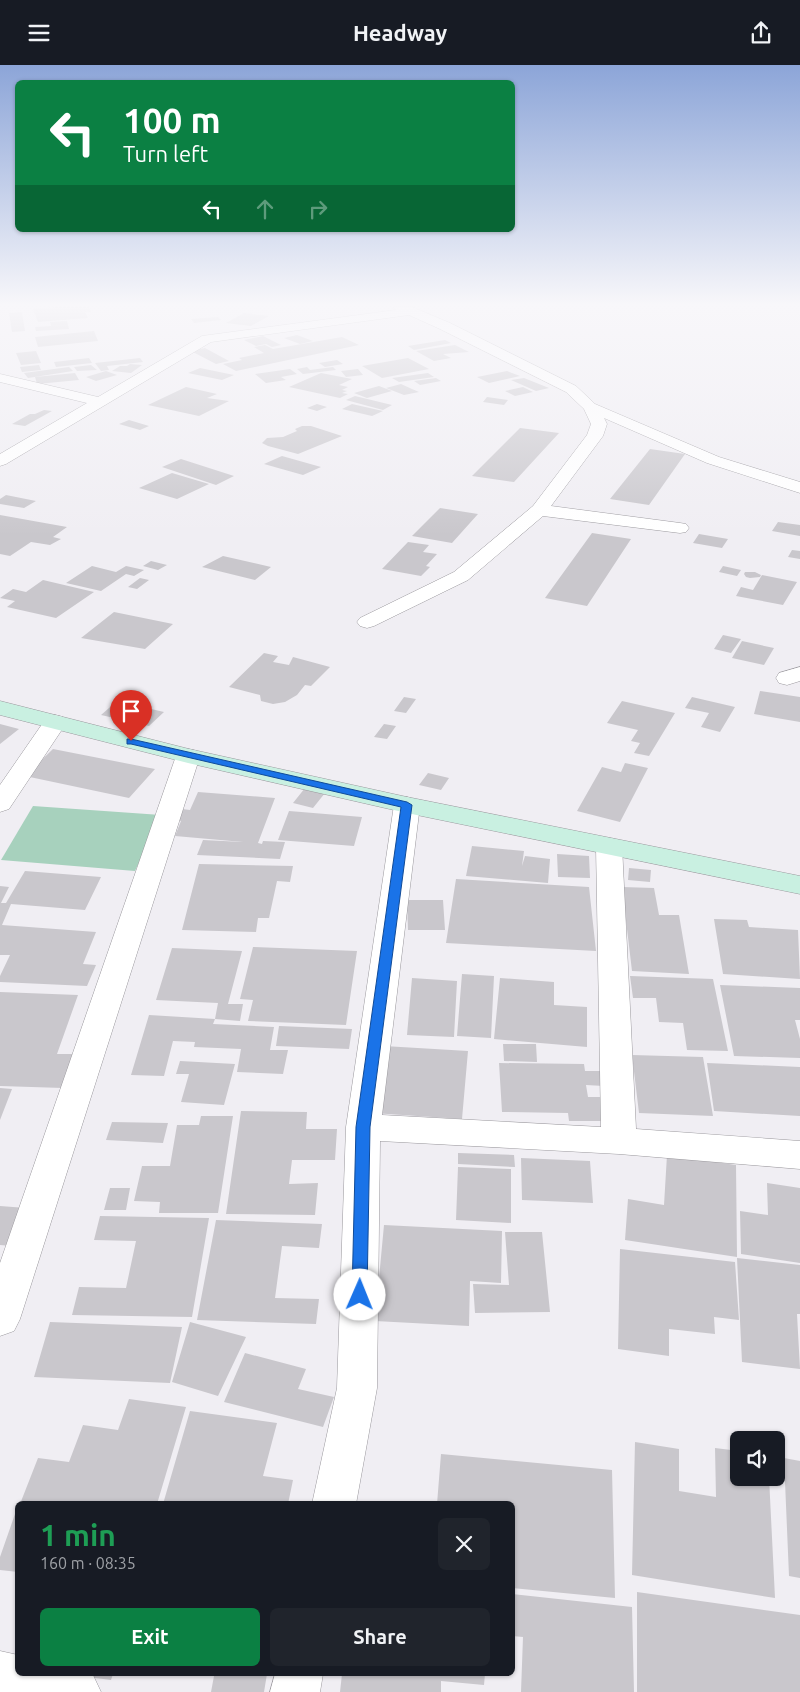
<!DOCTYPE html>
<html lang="en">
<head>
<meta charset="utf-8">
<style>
	body { margin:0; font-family:Ubuntu,sans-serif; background:#20242c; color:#f1f3f6; height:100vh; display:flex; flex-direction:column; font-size:19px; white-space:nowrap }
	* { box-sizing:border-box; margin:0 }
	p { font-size:16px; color:#9ea1a6 }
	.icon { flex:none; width:28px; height:28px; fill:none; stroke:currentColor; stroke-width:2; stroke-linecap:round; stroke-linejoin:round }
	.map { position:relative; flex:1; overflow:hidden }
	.sheet { position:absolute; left:15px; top:1436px; width:500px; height:175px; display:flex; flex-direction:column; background:#171b24; border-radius:8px; box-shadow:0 1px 4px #0004 }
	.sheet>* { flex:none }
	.guide { position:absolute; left:15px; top:15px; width:500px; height:152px; border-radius:8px; box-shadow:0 1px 4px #0004; background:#0b8043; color:#fff; overflow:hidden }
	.controls { position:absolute; left:730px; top:1366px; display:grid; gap:10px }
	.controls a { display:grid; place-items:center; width:55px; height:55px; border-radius:8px; background:#171b24; box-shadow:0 1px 4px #0004; font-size:25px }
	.pin { position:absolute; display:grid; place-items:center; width:42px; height:42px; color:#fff; margin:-51px -21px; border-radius:50% 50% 50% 0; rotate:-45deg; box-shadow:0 0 5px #0007 }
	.pin .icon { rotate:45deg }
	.me { position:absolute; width:55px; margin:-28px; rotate:1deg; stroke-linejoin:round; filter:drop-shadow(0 0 4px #0008) }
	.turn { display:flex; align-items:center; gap:18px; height:105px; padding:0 25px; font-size:22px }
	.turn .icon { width:65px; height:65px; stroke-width:2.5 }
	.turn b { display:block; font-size:35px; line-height:42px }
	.lanes { display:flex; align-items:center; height:48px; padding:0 25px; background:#0003; justify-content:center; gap:25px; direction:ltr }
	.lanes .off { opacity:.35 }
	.round { display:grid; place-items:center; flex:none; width:52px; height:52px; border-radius:8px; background:#20242c }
	.summary { display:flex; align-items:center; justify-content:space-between; height:85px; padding:0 25px }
	h1 { font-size:30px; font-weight:700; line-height:38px; color:#1e9e55 }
	.action { display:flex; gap:10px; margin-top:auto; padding:10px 25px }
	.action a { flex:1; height:58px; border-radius:8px; background:#0b8043; color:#fff; font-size:20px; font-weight:700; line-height:58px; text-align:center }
	.action a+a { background:#20242c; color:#f1f3f6 }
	header { display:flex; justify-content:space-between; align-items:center; height:65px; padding:0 25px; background:#171b24; font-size:22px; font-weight:700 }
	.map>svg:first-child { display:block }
	.green { fill:#a7d1bd }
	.building { fill:#c9c7cc }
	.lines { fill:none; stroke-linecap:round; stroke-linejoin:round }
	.street-casing { stroke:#9a989d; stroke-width:1 }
	.secondary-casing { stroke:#9a989d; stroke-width:1 }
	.street { fill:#fff; fill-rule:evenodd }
	.secondary { fill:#c9f0e1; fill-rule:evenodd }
	.route { fill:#1a73e8; stroke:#114b97 }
</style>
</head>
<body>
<header><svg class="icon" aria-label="menu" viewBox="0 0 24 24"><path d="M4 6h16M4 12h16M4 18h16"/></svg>Headway<svg class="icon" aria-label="share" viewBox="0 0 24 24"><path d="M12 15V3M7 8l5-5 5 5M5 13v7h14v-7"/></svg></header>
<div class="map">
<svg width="800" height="1627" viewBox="0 0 800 1627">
	<rect width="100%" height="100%" fill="#f0eef3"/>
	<path class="green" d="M33,741L161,750L135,806L1,795Z"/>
	<path class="building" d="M54,242H89L91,247H85L88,253L38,257L33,244Z
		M22,247L25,266L12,267L9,248Z
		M244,248L269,251L251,261L226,258Z
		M218,252L221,255L194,258L191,254Z
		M67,256L69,264L36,266L35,262L51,261L50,257Z
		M94,266L98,276L38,282L35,272Z
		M297,270L313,276L300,279L284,273Z
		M263,271L281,280L272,282L266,279L256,281L244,275Z
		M342,272L359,280L236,306L223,299L242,295L239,293L264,288L254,282L265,280L273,284Z
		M445,275L451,278L414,285L408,281Z
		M455,280L469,287L443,289L451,293L434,296L416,286Z
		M205,283L229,296L216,299L191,286Z
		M36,286L41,298L21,300L16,288Z
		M89,293L92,298L56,302L54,297Z
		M140,293L143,297L107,301L109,305L101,306L95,298Z
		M408,293L429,304L382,313L362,301Z
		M337,295L343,299L325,302L319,298Z
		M130,299L142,300L131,308L112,306L120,301H127Z
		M39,300L41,305L22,307L20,302Z
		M91,300L97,305L77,306L74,302Z
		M69,302L73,306L28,313L24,308Z
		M307,302L310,305L333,302L336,305L303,309L297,304Z
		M200,303L234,310L222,315L188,308Z
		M290,304L297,309L281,312L286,315L266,318L255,309Z
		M358,304L363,310L346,312L341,306Z
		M106,306L117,310L96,316L86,312Z
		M507,306L520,311L489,318L477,312Z
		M75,308L79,315L37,319L35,312Z
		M321,308L352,314L339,320L348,322L342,325L347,326L342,328L348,329L340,333L289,322Z
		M428,308L434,312L399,317L392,313Z
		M436,313L441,316L420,320L414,316Z
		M524,313L549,323L536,326L511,315Z
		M401,319L412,324L419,327L404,330L386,323Z
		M379,321L392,326L367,333L354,328Z
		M186,322L217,329L207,333L229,336L199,351L148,340Z
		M523,322L533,327L515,331L505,326Z
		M355,331L392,340L383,345L346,335Z
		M487,332L508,335L504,340L483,337Z
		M317,339L327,342L317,346L307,343Z
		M352,339L383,346L372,351L342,344Z
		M44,345L52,346L25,361L12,359L30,349H35Z
		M129,355L149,361L140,365L119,359Z
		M302,361H311L342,371L298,389L268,381L262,378L267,373L283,372L297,366L295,364Z
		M520,363L559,368L514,417L472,411Z
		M650,384L685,389L649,440L610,434Z
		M282,391L321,402L303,410L264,399Z
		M181,394L234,411L216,420L162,402Z
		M172,408L209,419L177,434L139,423Z
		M6,430L36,436L24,443L0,439V434Z
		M440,443L478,449L452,478L412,471Z
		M0,450L67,462L53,472L61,474L50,480L31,477L10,491L0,489Z
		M778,457L800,460V471L772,466Z
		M592,468L631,474L587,541L545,533Z
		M699,469L728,474L722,483L693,478Z
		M408,477L429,480L423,487L437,489L426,501L430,502L421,511L382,504Z
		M792,485L800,486V494L788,492Z
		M223,491L271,502L255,515L202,502Z
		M151,496L167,500L158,505L143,501Z
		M92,501L116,507L126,501L144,505L134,511L126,509L101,526L66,518Z
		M723,501L741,505L737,511L719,507Z
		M745,507H755L761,510L760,512L750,513L746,512L744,509Z
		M762,510L797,517L783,540L736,531L741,522L753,525Z
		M140,513L149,515L137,524L128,522Z
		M43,515L94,527L56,553L7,542L15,536L0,533L13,524L26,527Z
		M114,547L173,559L145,584L81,573Z
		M723,570L741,574L731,588L714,584Z
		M742,576L774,583L764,600L732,593Z
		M264,588L278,591L273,597L289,600L293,592L330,602L311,621L305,620L297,630L285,637L273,639L261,636L260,630L229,622Z
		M760,626L800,632V657L754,649Z
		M404,632L416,634L406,648L394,646Z
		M692,632L735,642L720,667L701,662L709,648L685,643Z
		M117,636L164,647L149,661L101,650Z
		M622,636L675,648L649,691L634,688L640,678L631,676L638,665L607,658Z
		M0,659L19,664L0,679Z
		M384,659L396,661L387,674L374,672Z
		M53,684L155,704L129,733L25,711Z
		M625,698L648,703L620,757L577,746L602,702L621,707Z
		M428,708L449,713L441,725L419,720Z
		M305,723L325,728L313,743L293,738Z
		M198,727L275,733L258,778L262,779L263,776L285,777L280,794L197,790L203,775L243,777L175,771L181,756L176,755L182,744L190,745Z
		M289,746L362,752L354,781L278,775Z
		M472,781L524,786L522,801L525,791L550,794L548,818L466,811Z
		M557,789L589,791L590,813L558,812Z
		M199,799L293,801L290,817L277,816L269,853H258L256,867L182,865Z
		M629,803L651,805L650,817L628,815Z
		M25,806L101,812L85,845L11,839L2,860L96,867L83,899L96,900L87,921L0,917V911L10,890H0V821L9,822L1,838H6Z
		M456,814L589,822L596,886L446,878Z
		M622,822L654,823L659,850H679L689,909L632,906Z
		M407,835H443L445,865H408Z
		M714,854L747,855L749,862L798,865L800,914L723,909Z
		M253,882L357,886L346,960L248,956L253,935L240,934Z
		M172,883L242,886L228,939H243L240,956L215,954L213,959L274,962L270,985H288L283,1009L237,1007L241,984L194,982L195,977L173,976L164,1011L131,1010L149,950L215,954L218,938L156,935Z
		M462,909L494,911L491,973L457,971Z
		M630,911L713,914L728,986L687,985L683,958L659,957L656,933H633Z
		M412,913L457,916L454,972L407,970Z
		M500,913L554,917V940L587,942V982L494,974Z
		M720,920L800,923V955H795L800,974V993L734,991Z
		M0,927L78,930L57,989H75L63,1023L0,1021Z
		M279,961L352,964L349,984L276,981Z
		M503,979H536L537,997L504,996Z
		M384,981L468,986L462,1054L373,1048Z
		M632,990L703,992L713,1051L639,1048Z
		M180,996L235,999L224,1040L181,1037L189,1009H176Z
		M499,998L584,999L585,1006H602L604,1021L586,1020L588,1032H602L606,1056H569L568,1048L502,1047Z
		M707,998L800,1002V1051L714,1046Z
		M0,1023L12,1024L0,1055Z
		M241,1046L307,1047L306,1064H337L335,1095H292L289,1119L318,1118L315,1150L226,1149Z
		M201,1051H233L218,1148H159L160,1137L134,1136L142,1101H170L177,1060H199Z
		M112,1057L168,1058L163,1078L106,1075Z
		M458,1088L514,1090L515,1102L458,1099Z
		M667,1090L736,1100L737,1192L625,1175L628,1134L664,1140Z
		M521,1093L590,1096L593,1138L522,1135Z
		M458,1102L511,1104V1158L456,1155Z
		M767,1118L800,1123V1198L741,1189L740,1146L768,1150Z
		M110,1123H130L126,1145H104Z
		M0,1141L26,1143L12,1181L0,1180Z
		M100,1151L209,1153L192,1252L72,1250L79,1222L126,1223L136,1176L94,1175Z
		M216,1155L322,1159L319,1183L282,1181L275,1233L319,1234L316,1259L197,1255Z
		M384,1160L502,1166L501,1218L470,1216L469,1261L375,1256Z
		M505,1167H542L550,1247L475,1248L473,1219L509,1220Z
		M620,1184L735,1197L739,1255L714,1252L715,1269L669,1264V1291L618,1284Z
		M737,1193L800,1200V1249H797L800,1304L742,1297Z
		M50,1257L182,1262L170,1318L34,1312Z
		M190,1257L246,1272L218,1331L172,1317Z
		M245,1288L306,1304L298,1324L334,1332L323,1362L224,1337Z
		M129,1334L186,1342L157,1439H20L38,1393L69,1397L83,1360L118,1365Z
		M190,1346L277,1358L263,1411L293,1415L288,1439H163Z
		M635,1377L679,1384V1426L716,1432L715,1383L739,1386V1412H769L775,1533L632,1510Z
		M441,1389L612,1405L615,1533L512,1523V1439H437Z
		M784,1393L800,1396V1513L789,1511Z
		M15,1449L18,1450V1507L0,1505V1492Z
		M637,1527L800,1550V1627H637Z
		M512,1529L632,1542L634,1627H521L523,1572L512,1571Z
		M64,1609H113L111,1615Z
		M203,1609H267L264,1627H211L214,1611Z
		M342,1609H485L484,1620L441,1616V1627H340Z"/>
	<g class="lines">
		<defs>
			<path id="street" d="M394,242H412L450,258L576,321L595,339L719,392L800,417V428L707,398L604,353L607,359L603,371L551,441L680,458L686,459L689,463L686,467L680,468L543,451L468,515L374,561L367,563L360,561L357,557L360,553L454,507L533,441L587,370L591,359L584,344L566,327L440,264L409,250L211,277L6,399L0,401V389L87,338L0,317V309L98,332L202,271L396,245Z
				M800,602V616L787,620L779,618L776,613L779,608Z
				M55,650L63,652L67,657L9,744L0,747V720L47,652Z
				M188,684L197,686L200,691L20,1254L14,1266L0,1271V1198L176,691L179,686Z
				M407,732L416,735L420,740L382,1050L601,1062L596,781L600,775L609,773L618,775L622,781L636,1064L800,1076V1104L619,1089L380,1076L377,1323L356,1439H312L337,1323L346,1062L394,740L398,735Z
				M0,1586L18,1590V1609H91L93,1610L101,1627H0Z
				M275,1609H323L320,1627H270Z"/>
			<path id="secondary" d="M0,636L189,684L407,732L800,811V829L407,748L188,698L0,650Z"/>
		</defs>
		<use href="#street" class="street-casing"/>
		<use href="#secondary" class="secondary-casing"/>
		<use href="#street" class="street"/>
		<use href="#secondary" class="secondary"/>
	</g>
	<linearGradient id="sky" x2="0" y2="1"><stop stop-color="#8ca5d8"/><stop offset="0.51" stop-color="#f8f7fa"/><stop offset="1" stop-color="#f8f7fa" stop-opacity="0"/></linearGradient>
	<rect width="800" height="470" fill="url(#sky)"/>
	<path class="route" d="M127,674H131L407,737L412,740L370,1062L367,1230L365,1234L360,1236L354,1234L352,1230L356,1062L401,742L131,679H127Z"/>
</svg>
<div class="controls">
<a><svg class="icon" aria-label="sound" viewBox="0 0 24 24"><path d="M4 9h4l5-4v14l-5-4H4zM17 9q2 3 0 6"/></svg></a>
</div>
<div class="pin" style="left:131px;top:676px;background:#d93025"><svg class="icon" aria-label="arrive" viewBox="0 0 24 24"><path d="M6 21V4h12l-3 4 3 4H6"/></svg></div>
<svg class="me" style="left:360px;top:1230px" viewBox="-20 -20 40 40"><circle r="19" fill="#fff"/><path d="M0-13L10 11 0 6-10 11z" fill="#1a73e8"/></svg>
<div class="guide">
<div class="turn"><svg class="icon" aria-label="left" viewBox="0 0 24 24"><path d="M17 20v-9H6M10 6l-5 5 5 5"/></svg><div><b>100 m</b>Turn left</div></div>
<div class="lanes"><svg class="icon" aria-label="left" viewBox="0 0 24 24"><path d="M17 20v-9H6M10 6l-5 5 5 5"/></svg><svg class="icon off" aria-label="ahead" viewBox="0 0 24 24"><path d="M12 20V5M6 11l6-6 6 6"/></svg><svg class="icon off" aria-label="right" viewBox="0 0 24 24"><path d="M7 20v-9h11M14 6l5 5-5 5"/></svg></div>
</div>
<section class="sheet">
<div class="summary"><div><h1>1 min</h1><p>160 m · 08:35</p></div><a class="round"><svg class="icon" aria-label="close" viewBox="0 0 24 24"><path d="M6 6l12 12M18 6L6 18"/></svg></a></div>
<div class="action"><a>Exit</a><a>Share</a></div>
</section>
</div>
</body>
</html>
